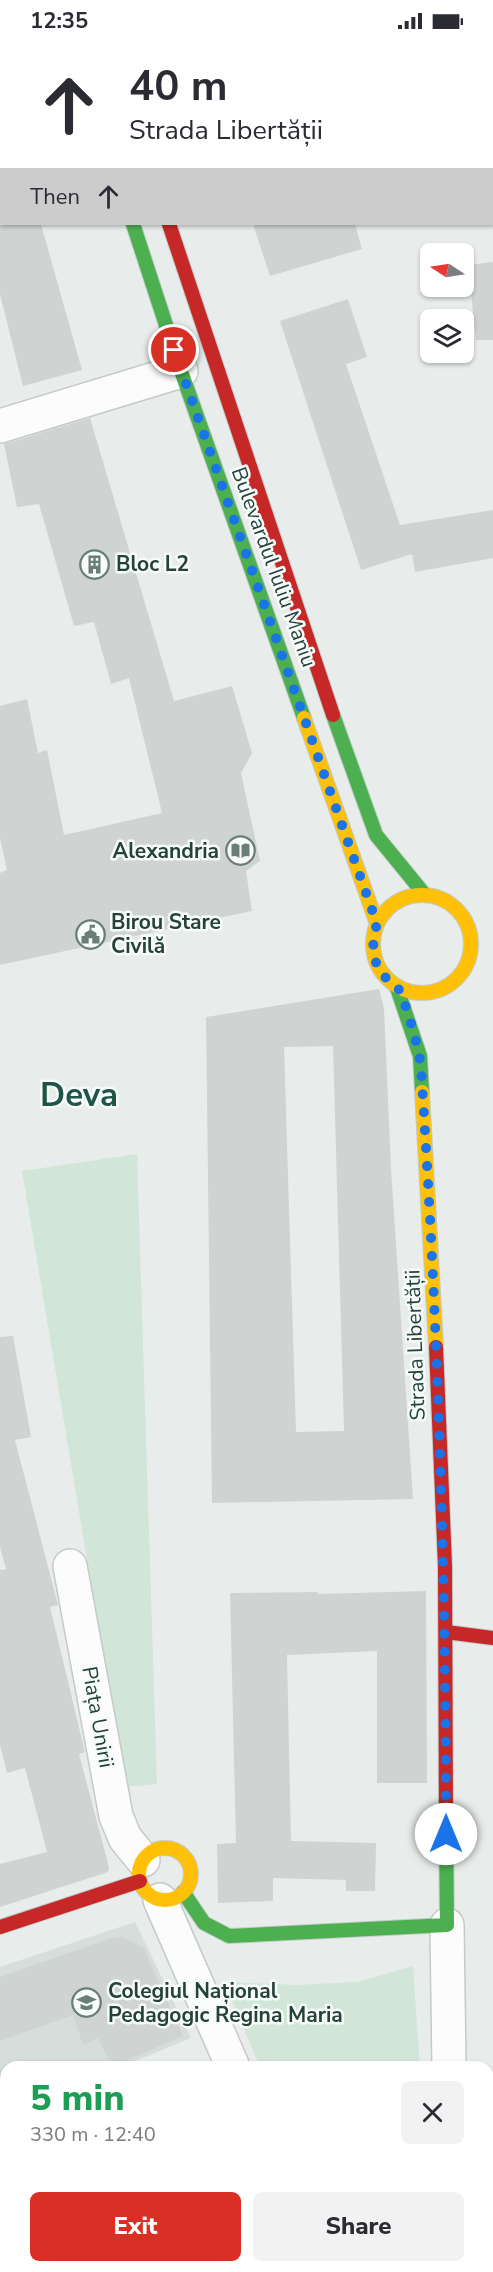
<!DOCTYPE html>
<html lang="en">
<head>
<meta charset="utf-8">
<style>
	body { margin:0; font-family:"Nunito Sans",sans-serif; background:#f2f2f3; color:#2b2b33; height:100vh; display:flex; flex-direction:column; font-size:22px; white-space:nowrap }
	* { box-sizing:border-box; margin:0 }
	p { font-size:20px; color:#7c7c81 }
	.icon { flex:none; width:33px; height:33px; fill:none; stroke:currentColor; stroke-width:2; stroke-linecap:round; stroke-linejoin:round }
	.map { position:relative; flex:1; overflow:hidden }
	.details { position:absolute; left:0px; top:2019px; width:494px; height:212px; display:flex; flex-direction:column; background:#fff; border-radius:18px 18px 0 0; box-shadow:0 2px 4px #0004 }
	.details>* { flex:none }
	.banner { position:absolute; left:0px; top:0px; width:494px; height:183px; box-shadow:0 2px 4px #0004; background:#fff; color:#2b2b33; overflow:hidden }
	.needle { width:39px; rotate:282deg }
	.controls { position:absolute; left:420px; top:201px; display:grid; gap:12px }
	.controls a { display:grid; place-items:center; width:54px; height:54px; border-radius:9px; background:#fff; box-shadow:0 2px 4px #0004; font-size:30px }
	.pin { position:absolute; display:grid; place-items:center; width:51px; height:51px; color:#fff; margin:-26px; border:3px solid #fff; border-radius:50%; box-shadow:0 2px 6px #0007 }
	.me { position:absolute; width:66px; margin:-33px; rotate:0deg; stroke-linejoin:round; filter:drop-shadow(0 0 4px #0008) }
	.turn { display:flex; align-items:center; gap:21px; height:126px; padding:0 30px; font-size:27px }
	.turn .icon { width:78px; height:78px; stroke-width:2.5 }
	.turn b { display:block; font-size:42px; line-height:51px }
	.then { display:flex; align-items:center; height:57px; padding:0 30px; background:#0003; gap:12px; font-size:22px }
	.round { display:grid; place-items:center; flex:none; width:63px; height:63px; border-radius:9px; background:#f2f2f3 }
	.summary { display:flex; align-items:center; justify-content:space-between; height:102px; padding:0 30px }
	h1 { font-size:36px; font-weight:800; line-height:45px; color:#1e9e55 }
	.primary-button { display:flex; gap:12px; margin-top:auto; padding:12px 30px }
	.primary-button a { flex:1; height:69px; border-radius:9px; background:#d93025; color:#fff; font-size:24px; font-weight:800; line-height:69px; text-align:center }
	.primary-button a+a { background:#f2f2f3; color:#2b2b33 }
	.status { display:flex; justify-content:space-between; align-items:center; height:42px; padding:0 30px; background:#fff; direction:ltr }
	.status svg { height:16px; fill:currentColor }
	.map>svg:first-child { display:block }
	.built { fill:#d6dedb }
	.green { fill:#d1e6d8 }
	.building { fill:#cfd4d2; fill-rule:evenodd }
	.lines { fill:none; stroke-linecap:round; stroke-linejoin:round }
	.street-casing { stroke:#c5cac8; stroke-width:36 }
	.fast-casing { stroke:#c3cbc8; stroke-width:16 }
	.slow-casing { stroke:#c3cbc8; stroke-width:16 }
	.jam-casing { stroke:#c3cbc8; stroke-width:16 }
	.street { stroke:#fcfcfc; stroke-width:33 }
	.fast { stroke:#4caf50; stroke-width:14 }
	.slow { stroke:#ffc107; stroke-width:14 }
	.jam { stroke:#c62828; stroke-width:14 }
	.route { stroke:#1a73e8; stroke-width:10; stroke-dasharray:0 18 }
	.labels { text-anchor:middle; stroke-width:5; stroke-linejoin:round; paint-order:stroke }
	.poi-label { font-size:21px; font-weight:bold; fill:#24423a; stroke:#f7fbf9; text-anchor:start }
	.street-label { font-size:21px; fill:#24423a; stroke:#f7fbf9 }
	.town-label { font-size:33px; font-weight:bold; fill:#1f5548; stroke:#f7fbf9 }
</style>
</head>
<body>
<div class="status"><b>12:35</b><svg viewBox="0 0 49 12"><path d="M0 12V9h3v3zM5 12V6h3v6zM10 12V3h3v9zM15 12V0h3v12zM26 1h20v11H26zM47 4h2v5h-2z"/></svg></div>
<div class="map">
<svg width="493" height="2230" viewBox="0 0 493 2230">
	<rect width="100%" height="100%" fill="#e8edeb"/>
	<path class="built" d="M135,1880L191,1996L121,2025H6V2073L0,2075V1925Z
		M0,2142L6,2159V2224H291L293,2230H0Z"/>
	<path class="green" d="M137,1112L157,1742L125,1745L22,1129Z
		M413,1924L420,2025H260L224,1940L296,1943L357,1940Z
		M1,2185L6,2199V2224L15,2225L17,2230H0Z"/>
	<path class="building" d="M0,182H41L82,328L23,344L0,252Z
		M253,182H355L362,207L270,234Z
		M493,220V298H476L468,223Z
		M348,257L367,315L346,322L400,483L493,468V516L415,530L412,512L361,528L280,279Z
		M90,376L174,659L232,644L252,711L241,731L260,819L246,829L252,869L0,923V831L7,828L0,796V664L27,657L38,711L47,708L64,793L162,771L129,636L111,642L94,580L74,584L39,462L17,465L4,402Z
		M379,947L384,966L391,1127L413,1457L212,1461L206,975ZM333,1004L344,1389L296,1390L284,1005Z
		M13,1294L31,1395L15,1398L58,1563L50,1565L84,1706L85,1710L79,1712L109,1825L108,1830L0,1865V1822L47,1810L25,1726L7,1731L0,1703V1528L6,1527L0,1505V1295Z
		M426,1549L427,1741H377V1609L287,1613L291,1799L376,1801L375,1849H346V1838L273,1836V1859L218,1861L217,1802L236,1801L230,1551L318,1550V1552Z
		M122,1895L143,1905L183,1994L112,2025L98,1996L83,2003L73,1973L0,1999V1935L111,1896Z"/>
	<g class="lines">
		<defs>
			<path id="street" d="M0,384L181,329
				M70,1524L116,1774L125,1796L143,1818
				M160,1858L233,2025
				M447,1883L449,2025
				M322,2224L325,2230
				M458,2224V2230"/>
			<path id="fast" d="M133,182L181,329L304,676
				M333,673L376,793L425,853
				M397,946L420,1014L422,1050
				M183,1850L204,1881L229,1894L447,1883L446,1784"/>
			<path id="slow" d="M74,0V2
				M108,0V2
				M304,676L377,882
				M373 902a49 49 0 1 1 98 0a49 49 0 1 1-98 0Z
				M422,1050L436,1305
				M139 1832a26 26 0 1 1 52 0a26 26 0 1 1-52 0Z"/>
			<path id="jam" d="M169,182L333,673
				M436,1305L445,1524L446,1784
				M446,1590L493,1596
				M0,1885L140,1839"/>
		</defs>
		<use href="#street" class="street-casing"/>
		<use href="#fast" class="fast-casing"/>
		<use href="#slow" class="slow-casing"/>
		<use href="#jam" class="jam-casing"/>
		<use href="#street" class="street"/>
		<use href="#fast" class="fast"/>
		<use href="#slow" class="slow"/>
		<use href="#jam" class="jam"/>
	</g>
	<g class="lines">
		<path class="route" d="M174,308L377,882C371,901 371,922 387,937C390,940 395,943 398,946C406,960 420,1010 421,1026C438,1281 446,1537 446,1792"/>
	</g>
	<defs>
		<symbol id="building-ring" viewBox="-11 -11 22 22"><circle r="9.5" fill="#f7fbf9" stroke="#697e78" stroke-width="1.5"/><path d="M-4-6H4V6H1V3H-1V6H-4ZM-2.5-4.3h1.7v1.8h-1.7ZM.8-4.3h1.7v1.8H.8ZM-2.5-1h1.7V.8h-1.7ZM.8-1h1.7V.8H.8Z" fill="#697e78"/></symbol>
		<symbol id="library-ring" viewBox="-11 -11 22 22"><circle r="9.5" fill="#f7fbf9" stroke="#697e78" stroke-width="1.5"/><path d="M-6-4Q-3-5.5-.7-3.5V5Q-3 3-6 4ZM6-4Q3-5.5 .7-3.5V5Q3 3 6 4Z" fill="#697e78"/></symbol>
		<symbol id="civic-ring" viewBox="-11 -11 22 22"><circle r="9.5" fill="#f7fbf9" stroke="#697e78" stroke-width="1.5"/><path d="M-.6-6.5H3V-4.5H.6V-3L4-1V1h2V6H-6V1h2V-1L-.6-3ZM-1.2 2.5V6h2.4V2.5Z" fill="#697e78"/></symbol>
		<symbol id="university-ring" viewBox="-11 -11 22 22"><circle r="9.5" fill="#f7fbf9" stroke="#697e78" stroke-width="1.5"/><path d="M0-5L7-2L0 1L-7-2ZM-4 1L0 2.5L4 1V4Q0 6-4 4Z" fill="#697e78"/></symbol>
	</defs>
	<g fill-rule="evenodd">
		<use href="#building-ring" x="78" y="506" width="33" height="33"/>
		<use href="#library-ring" x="224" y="792" width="33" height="33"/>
		<use href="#civic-ring" x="74" y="876" width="33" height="33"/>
		<use href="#university-ring" x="70" y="1944" width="33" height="33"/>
	</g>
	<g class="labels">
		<g class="poi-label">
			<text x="116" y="529">Bloc L2</text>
			<text x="219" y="816" text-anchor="end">Alexandria</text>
			<text x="111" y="887">Birou Stare<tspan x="111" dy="24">Civilă</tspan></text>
			<text x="108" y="1956">Colegiul Național<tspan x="108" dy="24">Pedagogic Regina Maria</tspan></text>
		</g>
		<g class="street-label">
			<text transform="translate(274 525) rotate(70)" y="7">Bulevardul Iuliu Maniu</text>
			<text transform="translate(415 1303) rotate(-92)" y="7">Strada Libertății</text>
			<text transform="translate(98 1675) rotate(80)" y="7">Piața Unirii</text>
		</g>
		<g class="town-label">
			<text x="79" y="1064">Deva</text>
		</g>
	</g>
</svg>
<div class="controls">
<a><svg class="needle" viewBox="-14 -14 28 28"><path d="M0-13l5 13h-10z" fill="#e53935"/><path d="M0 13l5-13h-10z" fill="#7c7c81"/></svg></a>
<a><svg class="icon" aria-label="layers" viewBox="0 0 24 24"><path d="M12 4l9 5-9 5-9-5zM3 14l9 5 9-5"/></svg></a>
</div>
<div class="pin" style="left:174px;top:308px;background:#d93025"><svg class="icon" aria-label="arrive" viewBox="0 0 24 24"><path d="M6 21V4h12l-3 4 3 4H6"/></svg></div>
<svg class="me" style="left:446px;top:1792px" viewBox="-20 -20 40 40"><circle r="19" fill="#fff"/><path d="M0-13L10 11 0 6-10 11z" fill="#1a73e8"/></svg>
<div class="banner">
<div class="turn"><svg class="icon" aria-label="ahead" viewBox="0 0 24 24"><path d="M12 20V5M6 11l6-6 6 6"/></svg><div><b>40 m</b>Strada Libertății</div></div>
<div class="then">Then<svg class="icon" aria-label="ahead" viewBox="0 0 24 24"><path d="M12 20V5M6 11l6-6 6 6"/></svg></div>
</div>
<section class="details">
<div class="summary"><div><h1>5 min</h1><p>330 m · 12:40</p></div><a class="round"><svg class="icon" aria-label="close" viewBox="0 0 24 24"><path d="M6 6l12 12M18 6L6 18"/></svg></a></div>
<div class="primary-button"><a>Exit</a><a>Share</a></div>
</section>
</div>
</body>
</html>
